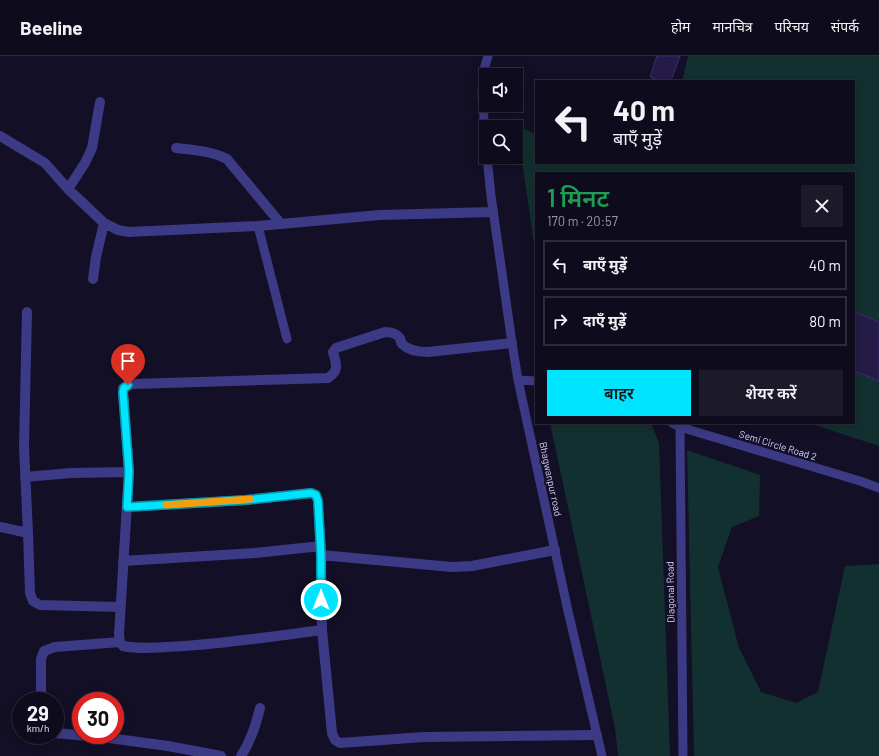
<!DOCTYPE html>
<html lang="hi">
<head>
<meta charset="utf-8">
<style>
	body { margin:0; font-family:Barlow,"Noto Sans Devanagari",sans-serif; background:#1c1929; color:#f1f3f6; height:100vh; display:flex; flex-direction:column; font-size:15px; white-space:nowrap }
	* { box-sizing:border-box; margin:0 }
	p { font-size:13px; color:#9b9ba3 }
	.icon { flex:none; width:22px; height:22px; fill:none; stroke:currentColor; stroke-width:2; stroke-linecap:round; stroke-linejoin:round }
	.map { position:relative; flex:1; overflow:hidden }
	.sheet { position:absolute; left:535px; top:116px; width:320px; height:252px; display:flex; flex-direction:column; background:#0e0b1c; border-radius:0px; box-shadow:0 2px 10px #0003,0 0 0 1px #2e2b3b }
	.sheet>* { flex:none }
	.banner { position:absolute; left:535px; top:24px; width:320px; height:84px; border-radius:0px; box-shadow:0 2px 10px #0003,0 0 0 1px #2e2b3b; background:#0e0b1c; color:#f1f3f6; overflow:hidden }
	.buttons { position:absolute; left:479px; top:12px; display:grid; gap:8px }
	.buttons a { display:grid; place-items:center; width:44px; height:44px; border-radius:0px; background:#0e0b1c; box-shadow:0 2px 10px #0003,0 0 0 1px #2e2b3b; font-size:20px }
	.speed { position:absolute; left:12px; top:636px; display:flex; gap:8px; font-size:20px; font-weight:700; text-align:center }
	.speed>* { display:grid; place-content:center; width:52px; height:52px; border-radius:50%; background:#0e0b1c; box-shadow:0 2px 10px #0003,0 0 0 1px #2e2b3b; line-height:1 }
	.speed small { font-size:10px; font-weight:400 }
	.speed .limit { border:6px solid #d22; background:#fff; color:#111 }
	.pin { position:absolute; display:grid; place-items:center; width:34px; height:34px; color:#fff; margin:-41px -17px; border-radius:50% 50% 50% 0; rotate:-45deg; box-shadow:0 0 4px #0007 }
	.pin .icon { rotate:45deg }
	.me { position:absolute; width:44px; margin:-22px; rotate:0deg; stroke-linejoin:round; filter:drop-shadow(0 0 3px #0008) }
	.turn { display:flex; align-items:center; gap:14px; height:84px; padding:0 12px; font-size:18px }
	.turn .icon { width:52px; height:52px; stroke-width:2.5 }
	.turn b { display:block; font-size:28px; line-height:34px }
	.round { display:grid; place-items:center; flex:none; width:42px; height:42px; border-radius:0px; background:#1c1929 }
	.summary { display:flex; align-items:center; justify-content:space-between; height:68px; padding:0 12px }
	h1 { font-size:24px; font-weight:600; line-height:30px; color:#1e9e55 }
	.button { display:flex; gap:8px; margin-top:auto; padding:8px 12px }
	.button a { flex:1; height:46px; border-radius:0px; background:#00e5ff; color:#111; font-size:16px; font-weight:600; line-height:46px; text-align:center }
	.button a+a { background:#1c1929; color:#f1f3f6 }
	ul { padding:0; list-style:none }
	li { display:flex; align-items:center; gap:12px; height:50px; margin:0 8px 6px; padding:0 4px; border:2px solid #2e2b3b; border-radius:0px }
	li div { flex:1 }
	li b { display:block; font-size:15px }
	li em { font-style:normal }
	header { display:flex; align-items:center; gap:24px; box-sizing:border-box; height:56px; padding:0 20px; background:#0e0b1c; border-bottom:1px solid #2e2b3b }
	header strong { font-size:19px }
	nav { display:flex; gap:22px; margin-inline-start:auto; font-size:14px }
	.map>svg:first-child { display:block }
	.green { fill:#12302f }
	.building { fill:#241b47; stroke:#3b2d73 }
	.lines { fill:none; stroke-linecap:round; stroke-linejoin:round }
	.service { stroke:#3d3a85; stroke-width:9 }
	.minor { stroke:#3d3a85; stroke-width:10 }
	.route-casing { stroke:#0095a6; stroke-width:10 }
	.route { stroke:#00e5ff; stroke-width:7 }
	.slow { stroke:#f59e0b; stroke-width:7 }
	.labels { text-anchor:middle; stroke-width:4; stroke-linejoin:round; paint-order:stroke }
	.street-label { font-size:10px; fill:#d9d4ff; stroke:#130f26 }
</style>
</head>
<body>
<header>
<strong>Beeline</strong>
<nav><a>होम</a><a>मानचित्र</a><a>परिचय</a><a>संपर्क</a></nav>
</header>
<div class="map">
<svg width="879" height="700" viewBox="0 0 879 700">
	<rect width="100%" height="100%" fill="#130f26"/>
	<path class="green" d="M688,0H879V390L809,367H854V117H536V202L517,70L536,78V107H854V25H682Z
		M550,367H651L659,387L670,700H618L615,672Z
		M687,394L760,419L759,460L732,471L718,511L739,592L761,636L796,647L818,636L845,510L879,508V700H694Z"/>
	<path class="building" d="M657,0H680L671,25H661L650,21Z
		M854,256L879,266V325L854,315Z"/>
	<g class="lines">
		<path class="service" d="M486,86L482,39L483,17L488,0
			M487,101L491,140L512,287L518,324L568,555L602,700
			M258,170L287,283
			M518,324L536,325
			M672,367L680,371L860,425L879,432
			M680,371L683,700"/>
		<path class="minor" d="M0,80L45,107L68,133L104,167L118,174L129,176L258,170L380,159L493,156
			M176,92C194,94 212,95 227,103L281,168
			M68,133L85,107L92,92L100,46
			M93,223L96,201L104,167
			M27,256L24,391L28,477
			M512,287L428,296C419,296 409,295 402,288C400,286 401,285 400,282C396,277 391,276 385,276L336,292L333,296C336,308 340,314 328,322L133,328L128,329L123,332V336L129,416L119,578L120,586L123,590C143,594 164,591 184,590C230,587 276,580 322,574L321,499L452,511L472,510L555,494
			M25,421L71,417L129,416
			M127,451L246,444L311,437L316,439L318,445L321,499
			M0,471L28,477L30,537L33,545L40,549L120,551
			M123,505L255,497L321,490
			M322,574L332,677L335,684L340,687L424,681L597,679
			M41,645V603L44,595L55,591L120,586
			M55,677L109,682L168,690L221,700
			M241,700C251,685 256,669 260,652"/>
	</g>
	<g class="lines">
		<defs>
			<path id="route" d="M128,329L124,332L123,336L129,416L127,451L246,444L311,437L316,439L318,445L321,499V544"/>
		</defs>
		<use href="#route" class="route-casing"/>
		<use href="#route" class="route"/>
		<path class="slow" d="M166,449L250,443"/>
	</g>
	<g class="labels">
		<g class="street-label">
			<text transform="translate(778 389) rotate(17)" y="4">Semi Circle Road 2</text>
			<text transform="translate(551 423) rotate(78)" y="4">Bhagwanpur road</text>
			<text transform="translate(670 536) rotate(-91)" y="4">Diagonal Road</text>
		</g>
	</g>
</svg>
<div class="buttons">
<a><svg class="icon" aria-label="sound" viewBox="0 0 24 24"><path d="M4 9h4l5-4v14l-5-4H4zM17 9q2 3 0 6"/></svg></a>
<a><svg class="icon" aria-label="search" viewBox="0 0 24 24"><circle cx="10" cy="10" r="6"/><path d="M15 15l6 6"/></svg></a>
</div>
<div class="speed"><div>29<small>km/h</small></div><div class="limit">30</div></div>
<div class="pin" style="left:128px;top:329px;background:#d93025"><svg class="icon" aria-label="arrive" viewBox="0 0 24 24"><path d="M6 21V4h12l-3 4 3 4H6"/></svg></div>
<svg class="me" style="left:321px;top:544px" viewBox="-20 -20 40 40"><circle r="17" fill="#00e5ff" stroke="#fff" stroke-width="3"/><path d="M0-11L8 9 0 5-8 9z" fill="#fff"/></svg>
<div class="banner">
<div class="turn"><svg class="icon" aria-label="left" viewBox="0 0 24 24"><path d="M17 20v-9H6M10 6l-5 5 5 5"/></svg><div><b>40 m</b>बाएँ मुड़ें</div></div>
</div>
<section class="sheet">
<div class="summary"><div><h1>1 मिनट</h1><p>170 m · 20:57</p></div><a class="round"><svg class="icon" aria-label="close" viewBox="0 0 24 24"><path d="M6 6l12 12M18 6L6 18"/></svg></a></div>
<ul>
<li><svg class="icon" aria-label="left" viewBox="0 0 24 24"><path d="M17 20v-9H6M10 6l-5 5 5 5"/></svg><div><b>बाएँ मुड़ें</b></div><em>40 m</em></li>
<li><svg class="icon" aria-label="right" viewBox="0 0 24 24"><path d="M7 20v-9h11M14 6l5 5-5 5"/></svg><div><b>दाएँ मुड़ें</b></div><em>80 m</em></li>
</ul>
<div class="button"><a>बाहर</a><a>शेयर करें</a></div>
</section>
</div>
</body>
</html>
